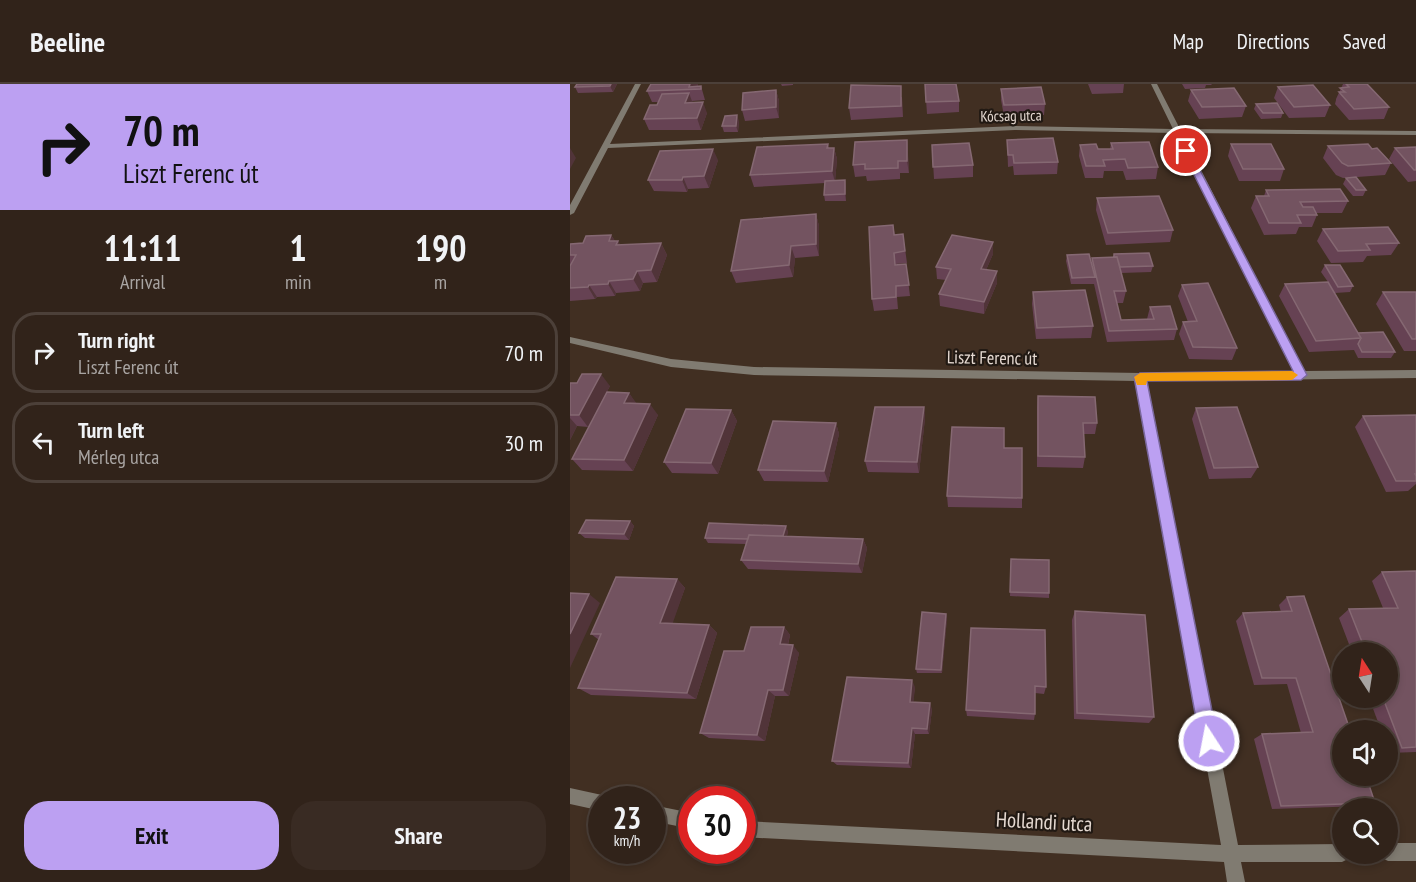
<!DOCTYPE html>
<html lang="en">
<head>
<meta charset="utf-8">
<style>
	body { margin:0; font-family:"PT Sans Narrow",sans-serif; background:#392b23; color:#f1f3f6; height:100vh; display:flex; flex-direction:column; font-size:22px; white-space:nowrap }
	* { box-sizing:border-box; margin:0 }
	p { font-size:20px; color:#a8a4a2 }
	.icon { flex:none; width:33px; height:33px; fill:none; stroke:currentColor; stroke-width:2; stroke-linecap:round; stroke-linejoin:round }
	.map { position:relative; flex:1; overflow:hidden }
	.panel { display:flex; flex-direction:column; background:#31231a; width:570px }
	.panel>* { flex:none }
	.hud { background:#bca0f2; color:#111; overflow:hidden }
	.needle { width:39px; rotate:348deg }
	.tools { position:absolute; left:762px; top:558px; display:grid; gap:12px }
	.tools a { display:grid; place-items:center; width:66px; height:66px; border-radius:50%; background:#31231a; box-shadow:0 3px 9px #0003,0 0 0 2px #4c4039; font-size:30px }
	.speed { position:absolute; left:18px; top:702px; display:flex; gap:12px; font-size:30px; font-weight:700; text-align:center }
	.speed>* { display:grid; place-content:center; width:78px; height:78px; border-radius:50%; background:#31231a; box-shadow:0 3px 9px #0003,0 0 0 2px #4c4039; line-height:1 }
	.speed small { font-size:15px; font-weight:400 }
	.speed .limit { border:9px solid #d22; background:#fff; color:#111 }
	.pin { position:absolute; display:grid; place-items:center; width:51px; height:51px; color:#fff; margin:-26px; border:3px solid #fff; border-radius:50%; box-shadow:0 2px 6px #0007 }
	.me { position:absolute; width:66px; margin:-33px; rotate:349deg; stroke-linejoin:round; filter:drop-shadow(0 0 4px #0008) }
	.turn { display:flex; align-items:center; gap:21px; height:126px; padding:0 24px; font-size:27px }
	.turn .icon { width:78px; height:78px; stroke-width:2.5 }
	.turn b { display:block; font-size:42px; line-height:51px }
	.eta { display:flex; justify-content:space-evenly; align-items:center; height:102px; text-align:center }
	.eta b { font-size:36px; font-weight:700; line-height:42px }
	.cta { display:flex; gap:12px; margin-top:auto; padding:12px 24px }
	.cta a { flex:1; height:69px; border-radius:24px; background:#bca0f2; color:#111; font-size:24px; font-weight:700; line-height:69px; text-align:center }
	.cta a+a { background:#392b23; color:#f1f3f6 }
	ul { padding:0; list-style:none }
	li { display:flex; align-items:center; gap:18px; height:81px; margin:0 12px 9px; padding:0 12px; border:3px solid #4c4039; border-radius:24px }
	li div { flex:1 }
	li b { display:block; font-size:22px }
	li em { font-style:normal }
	header { display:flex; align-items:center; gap:36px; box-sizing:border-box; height:84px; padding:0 30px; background:#31231a; border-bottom:2px solid #4c4039 }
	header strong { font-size:28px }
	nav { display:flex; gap:33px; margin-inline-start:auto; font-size:21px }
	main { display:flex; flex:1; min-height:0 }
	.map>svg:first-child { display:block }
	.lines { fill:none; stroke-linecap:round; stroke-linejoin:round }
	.street { fill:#807b71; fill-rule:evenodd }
	.wall { fill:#664253 }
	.shaded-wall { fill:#513439 }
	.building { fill:#735360; stroke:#856872; stroke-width:1.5 }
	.route { fill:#bca0f2; stroke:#7a689d; stroke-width:1.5 }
	.slow { fill:#f59e0b }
	.labels { text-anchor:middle; stroke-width:4.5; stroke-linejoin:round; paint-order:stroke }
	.far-street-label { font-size:15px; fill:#e5d9d1; stroke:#211913 }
	.street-label { font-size:18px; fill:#e5d9d1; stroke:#211913 }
	.near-street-label { font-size:21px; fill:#e5d9d1; stroke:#211913 }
</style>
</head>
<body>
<header>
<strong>Beeline</strong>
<nav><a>Map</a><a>Directions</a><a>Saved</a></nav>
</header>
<main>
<section class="panel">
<div class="hud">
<div class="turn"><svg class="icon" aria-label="right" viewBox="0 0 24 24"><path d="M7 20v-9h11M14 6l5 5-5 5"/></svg><div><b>70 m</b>Liszt Ferenc út</div></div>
</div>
<div class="eta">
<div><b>11:11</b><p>Arrival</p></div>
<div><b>1</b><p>min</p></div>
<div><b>190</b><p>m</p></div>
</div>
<ul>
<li><svg class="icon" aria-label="right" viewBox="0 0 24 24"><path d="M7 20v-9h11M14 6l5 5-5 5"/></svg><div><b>Turn right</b><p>Liszt Ferenc út</p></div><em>70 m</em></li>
<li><svg class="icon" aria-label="left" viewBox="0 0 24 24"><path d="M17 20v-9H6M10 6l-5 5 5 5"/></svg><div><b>Turn left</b><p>Mérleg utca</p></div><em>30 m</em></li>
</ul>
<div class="cta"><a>Exit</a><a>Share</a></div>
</section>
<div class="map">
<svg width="846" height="798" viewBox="0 0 846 798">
	<rect width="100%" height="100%" fill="#412f22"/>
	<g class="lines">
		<path class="street" d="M65,0H71L40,60L445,42L603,45L581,0H587L610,45L846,47V51L612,49L734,287L846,286V294L577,297L668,761L772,760V770H780L778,775L772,778H671L675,798H657L654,778L172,753V737L651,761L566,297L184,291L101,283L0,259V253L101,275L184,283L571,289L724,288L605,49L445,46L38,64L4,129L0,131V121Z
			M0,704L32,711L39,716H32V727L0,720Z
			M82,721L122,729V745L82,737Z
			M818,759H846V777H818L812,774L810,770H818Z"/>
	</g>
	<path class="wall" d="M47,0L43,8L8,9L5,3Z
		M81,0H128V2H131L135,16L122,17L123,19L137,29L131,46H79L74,35L87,21L88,18H82L77,7Z
		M211,0H223V1L212,2Z
		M355,0L389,17V28L357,30Z
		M518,0H554L553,9L522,10Z
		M612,0H642L641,1H636L635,4L615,5Z
		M773,0H797L819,23L814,35L779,36L765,20L766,16V15Z
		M708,3L760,21L755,33L719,34L704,14Z
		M431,5L475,20L474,31L434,32L431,16Z
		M206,6L209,17V34L175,37L172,26Z
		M621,6L676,22L672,33L629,35L618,17Z
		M332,13L333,33L281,36L279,24Z
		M686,20L713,29L711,34L691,35L684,25Z
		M169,37L168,48H154L152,42Z
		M337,56L339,89H330V95L297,97L296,92L285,93L283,81Z
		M437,56L488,78L487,90L444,91L443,82L438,83Z
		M541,59L588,83L586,95L556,96L553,87H534L533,94H515L509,72L510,61L528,65H540Z
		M258,60L259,64H264L267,75L265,97L276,102V117H255L254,111L255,99L184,103L180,91Z
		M661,60L714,85L710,97H669L658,72Z
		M362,61L403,81V93L364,95Z
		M758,62L802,65L821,79L815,91L773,94L766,91L753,74Z
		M846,63V97L838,98L819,75L825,64Z
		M148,76L139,104L118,105L117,108L84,107L78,96Z
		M776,94L796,106L793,112H783L773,100Z
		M696,106L778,117L772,129H746L747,131L742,143H729L726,150L694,151L681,124L686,112H694Z
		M527,114L603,146L600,158L536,161L526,126Z
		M246,130L249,142V172L225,174L223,193L166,199L161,187Z
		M323,141L325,151L333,150L337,179L326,180V181L336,180L340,212L327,213L328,225L304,227L302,215Z
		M753,145L829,159L821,171L797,172L793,178L761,179L747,157Z
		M41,151L45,157H48L50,161L91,159L97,171L87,198L73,199L70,207L46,209L45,212L27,213L25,215L0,217V160L13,159Z
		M423,170L416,186L427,199L414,230L370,222L369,210L376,196L367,195L366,183Z
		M544,170L583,182L581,188L551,189L556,207L553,219H547L551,236L577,235L580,223L607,245L604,256L537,258L524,200H501L496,177L497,171L521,179L522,174L543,173Z
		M755,181L783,202L780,208L765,209L788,249L825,268L821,274H788L784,266L739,268L709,212L715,200L758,198L751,188Z
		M612,201L667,264L662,276L619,275L609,250L613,238H618L608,212Z
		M463,208L523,242L521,254L466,255L462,220Z
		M813,208H846V267H834L806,220Z
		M0,299L40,302L18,343L7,342L0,356Z
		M59,309L66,320L88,331L63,387L12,386L2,375Z
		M468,312L527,339L525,350H514L515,373L513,384L467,383V324Z
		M354,323L355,334L349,389L298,388L295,377Z
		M626,324L688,383L681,394L639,395L622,335Z
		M161,326L167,337L148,390L102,389L94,378Z
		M846,331V400L838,407L816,408L785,343L793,332Z
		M266,339L269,350L258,398L194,397L188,386Z
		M434,364L452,414V424L378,423L377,412Z
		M60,437L64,442L59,456L15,454L9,449Z
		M218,447L217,452L293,455L297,464L292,489L178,485L171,476L176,460L138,459L135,454Z
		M441,475L479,509V514L440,512Z
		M846,487V668L819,669L818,664V646H811L799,614H818V568H782L769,534L779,525L813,524L802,497L812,488Z
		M107,495L115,504L102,539L139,541L147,549L126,615L21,611L8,604L29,556L21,550Z
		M717,513L805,719L793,722L702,725L684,655L692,650L731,649L717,600L684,601L666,537L673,529L711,528L709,521Z
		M505,527L584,633L579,639L504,635L502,536Z
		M376,530L377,534L372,589H347L346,585Z
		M214,543L220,551L218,561L229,569L219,612H205L195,657L139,654L130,649L174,567Z
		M401,544L476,603L474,610L465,609V630L464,636L397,632L396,626Z
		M345,603L343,618L362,625L359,650H345L341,684L267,681L262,677Z"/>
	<path class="shaded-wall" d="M41,0H47L43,8L40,2Z
		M120,0H128L127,5L119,3Z
		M206,6L209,17V34L206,23Z
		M119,9L123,20L115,19Z
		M133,18L137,29L131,46L127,34Z
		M167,31L169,37L168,48L166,42Z
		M337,56L338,68L339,89L337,77Z
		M0,64L6,74L0,85Z
		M264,64L267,75L265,98L262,87Z
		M143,65L148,76L139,104L134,92Z
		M113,93L118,105L117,108L112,96Z
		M275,96L276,102V117L275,110Z
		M246,130L249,142V172L246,160Z
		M41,151L47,160L48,157L55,169L39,157Z
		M423,158V170L411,197V185Z
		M91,159L97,171L87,198L81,186Z
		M221,162L225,174L223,193L219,181Z
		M67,187L73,199L70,207L63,195Z
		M427,187V199L414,230V218Z
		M39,197L46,209L45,212L38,200Z
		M19,201L27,213L25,215L18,203Z
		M31,290L40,302L18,343L9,331Z
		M59,309L67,320L54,319Z
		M80,320L88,331L63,387L54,376Z
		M354,323L355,334L349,389L347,378Z
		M161,326L167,337L148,390L141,379Z
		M0,334L7,342L0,356Z
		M266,339L269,350L258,398L254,387Z
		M60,437L64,442L59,456L54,450Z
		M216,442L218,447L215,462L212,456Z
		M293,455L297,464L292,489L288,480Z
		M107,495L115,504L100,547L90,539Z
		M19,510L30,519L0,584V550Z
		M376,530L377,534L372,589L371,586Z
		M139,541L147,549L126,615L117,609Z
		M214,543L220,551L216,568L210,560Z
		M223,561L229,569L219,612L213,606Z
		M342,596L345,603L343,624L340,618Z
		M198,606L205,612L195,657L187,651Z
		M360,619L362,625L359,650L357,645Z
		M342,644L345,650L341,684L338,679Z"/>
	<path class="building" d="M7,0H41L40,2L5,3Z
		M81,0H120L119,3L131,2V5L77,7Z
		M355,0H386L389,17L356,18Z
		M776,0H797L819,23L784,25L769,8H775L770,4L779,3Z
		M281,1L331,2V22L279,24Z
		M743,1L760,21L724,23L708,3Z
		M471,3L475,20L434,21L431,5Z
		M664,4L676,22L632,23L621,6Z
		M206,6V23L172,26L173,9Z
		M119,9L115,19L133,18L127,34L74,35L80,21H87L92,10Z
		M707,19L713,29H693L686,20Z
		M167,31L166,42H152L155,32Z
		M483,54L488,78L444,79L443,71H438L437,56Z
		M337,56V77H328V84L295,85V80L283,81L285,58Z
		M579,58L588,83L558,84L555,75L533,76L535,82H516L510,61L526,60L528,65H543L541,59Z
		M399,59L403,81L363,83L362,61Z
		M258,60L257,64H264L262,87L180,91L187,63Z
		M661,60H701L714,85H673Z
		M798,60L802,65L807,64L821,79L778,82L772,79L758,62Z
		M846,63V86H844L825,64Z
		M143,65L134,92L113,93L112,96H78L90,67Z
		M786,93L796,106H786L776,94Z
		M275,96V110L254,111L255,97Z
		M770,105L778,117L730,118L733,123H743L747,131H727L731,139H699L686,112H699L696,106Z
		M589,112L603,146L538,149L527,114Z
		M246,130V160L221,162L219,181L161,187L171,136Z
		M323,141L324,151L333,150L335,167L324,169L325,181L336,180L339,201L326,202V213L302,215L299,143Z
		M818,143L829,159L796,160L800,166L768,167L753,145Z
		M41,151L39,157H48L46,161L91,159L81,186L67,187L63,195L39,197L38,200L19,201L18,203L0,204V182L6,171H0V160L13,159L16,152Z
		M382,151L423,158L411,185L427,187L414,218L369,210L381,185L366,183Z
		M579,169L583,182L550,183L547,173H544V170Z
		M519,170L525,193L502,194L497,171Z
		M547,173L556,207H544L551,236L584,235L580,223L600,222L607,245L539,247L522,174Z
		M755,181H770L783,202L768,203Z
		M758,198L791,254L746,257L715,200Z
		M638,199L667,264L623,263L613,238L627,237L612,201Z
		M515,206L523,242L467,244L463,208Z
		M813,208H846V255H842Z
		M813,248L825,268H792L788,260L791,254L788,249Z
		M12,290H31L9,331H0V299H7Z
		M37,308L59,309L54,319L80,320L54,376L2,375Z
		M468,312L525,313L527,339H513L515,373L468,372Z
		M305,323H354L347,378L295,377Z
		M667,323L688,383L644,384L626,324Z
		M116,325L161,326L141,379L94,378Z
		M846,331V390H845L846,392V397H826L793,332Z
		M203,337L266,339L254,387L188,386Z
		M382,343L434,344V364H452V414L377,412Z
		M16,436L60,437L54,450L9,449Z
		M139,439L216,442L213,452L179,451L178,455L135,454Z
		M179,451L293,455L288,480L171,476Z
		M441,475L479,476V509L440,508Z
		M846,487V663L832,664L813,614H818V568H796L779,525L828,524L812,488Z
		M46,493L107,495L90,539L139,541L117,609L8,604L31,550H21Z
		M0,509L19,510L0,550Z
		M734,512L780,646H772V692H796L805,719L711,722L692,650L743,648L726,594H692L673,529L722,527L717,513Z
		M505,527L575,531L584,633L507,629Z
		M352,528L376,530L371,586L346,585Z
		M181,543H214L210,560L223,561L213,606H198L187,651L130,649L154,567H174Z
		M401,544L475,546L476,603L465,602V630L396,626Z
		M277,593L342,596L340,618L360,619L357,645L342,644L338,679L262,677Z"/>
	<path class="route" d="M616,64L620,67L737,291L731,296L577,297L648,657L646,663L639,665L633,663L630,657L564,293L570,289L723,287L612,67Z"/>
	<path class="slow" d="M722,287L728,291L722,296L577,297L576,301H567L564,293L570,289Z"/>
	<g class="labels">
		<g class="far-street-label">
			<text transform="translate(441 32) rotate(-1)" y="5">Kócsag utca</text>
		</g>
		<g class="street-label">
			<text transform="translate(422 274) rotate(1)" y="6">Liszt Ferenc út</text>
		</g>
		<g class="near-street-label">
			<text transform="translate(474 738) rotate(3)" y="7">Hollandi utca</text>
		</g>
	</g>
</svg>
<div class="tools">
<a><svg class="needle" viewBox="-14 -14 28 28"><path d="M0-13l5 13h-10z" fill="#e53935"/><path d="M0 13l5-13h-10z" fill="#a8a4a2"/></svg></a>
<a><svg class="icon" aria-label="sound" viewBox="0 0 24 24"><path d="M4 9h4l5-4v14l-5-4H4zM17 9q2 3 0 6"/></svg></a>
<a><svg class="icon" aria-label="search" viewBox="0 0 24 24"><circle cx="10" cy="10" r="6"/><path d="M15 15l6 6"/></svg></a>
</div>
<div class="speed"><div>23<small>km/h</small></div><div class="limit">30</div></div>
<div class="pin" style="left:616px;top:67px;background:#d93025"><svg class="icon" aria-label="arrive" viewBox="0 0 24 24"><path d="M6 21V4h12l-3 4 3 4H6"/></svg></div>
<svg class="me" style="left:639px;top:657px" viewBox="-20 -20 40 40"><circle r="17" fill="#bca0f2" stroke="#fff" stroke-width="3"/><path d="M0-11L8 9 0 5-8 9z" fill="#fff"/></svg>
</div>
</main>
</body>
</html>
